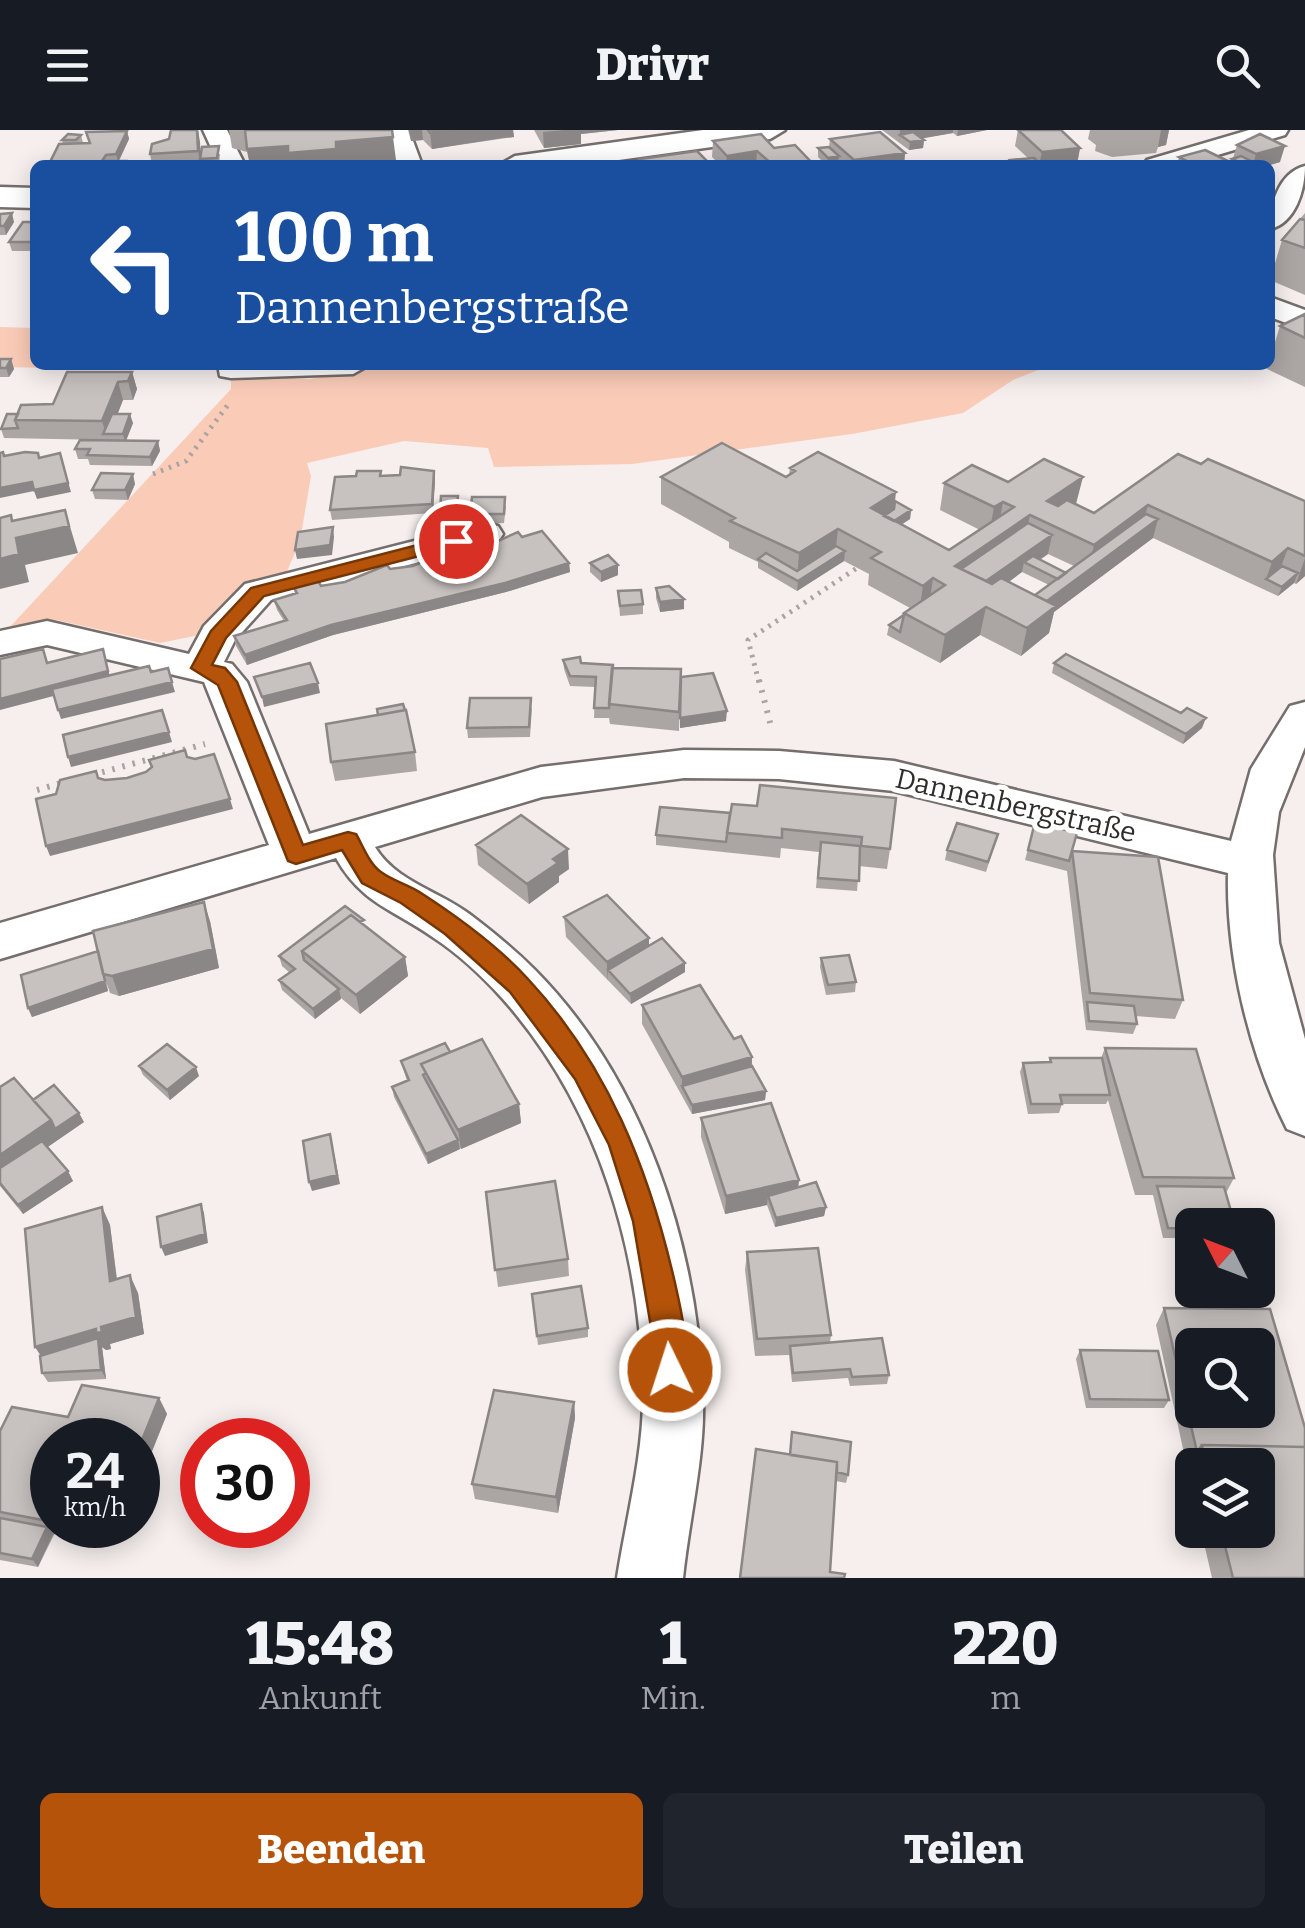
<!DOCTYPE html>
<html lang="de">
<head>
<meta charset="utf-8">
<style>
	body { margin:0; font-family:Bitter,serif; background:#20242c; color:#f1f3f6; height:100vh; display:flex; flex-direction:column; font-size:38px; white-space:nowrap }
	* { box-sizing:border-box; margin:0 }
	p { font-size:32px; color:#9ea1a6 }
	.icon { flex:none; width:55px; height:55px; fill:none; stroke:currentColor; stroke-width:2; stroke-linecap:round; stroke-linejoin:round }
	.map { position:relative; height:1448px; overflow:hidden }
	.panel { display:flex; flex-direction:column; background:#171b24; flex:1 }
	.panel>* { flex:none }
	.hud { position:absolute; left:30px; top:30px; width:1245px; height:210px; border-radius:15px; box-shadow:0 5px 25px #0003; background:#1a4fa0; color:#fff; overflow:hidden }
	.needle { width:65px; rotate:312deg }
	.buttons { position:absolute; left:1175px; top:1078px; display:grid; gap:20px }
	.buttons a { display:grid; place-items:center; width:100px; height:100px; border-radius:15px; background:#171b24; box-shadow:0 5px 25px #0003; font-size:50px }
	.speed { position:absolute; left:30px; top:1288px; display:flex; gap:20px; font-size:50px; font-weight:700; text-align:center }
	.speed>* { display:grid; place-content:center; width:130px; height:130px; border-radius:50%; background:#171b24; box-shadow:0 5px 25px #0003; line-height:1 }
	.speed small { font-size:25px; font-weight:400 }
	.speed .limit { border:15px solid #d22; background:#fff; color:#111 }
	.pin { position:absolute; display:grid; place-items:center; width:85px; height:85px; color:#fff; margin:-42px; border:5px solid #fff; border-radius:50%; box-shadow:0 2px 10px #0007 }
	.me { position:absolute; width:110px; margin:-55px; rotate:356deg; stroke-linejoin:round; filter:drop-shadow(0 0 8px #0008) }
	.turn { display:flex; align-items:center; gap:35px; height:210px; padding:0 40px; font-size:45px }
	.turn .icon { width:130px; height:130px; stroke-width:2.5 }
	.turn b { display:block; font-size:70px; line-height:85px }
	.eta { display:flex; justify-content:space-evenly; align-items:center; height:170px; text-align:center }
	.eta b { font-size:60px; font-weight:800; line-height:70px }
	.cta { display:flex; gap:20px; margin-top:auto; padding:20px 40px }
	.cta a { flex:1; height:115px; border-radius:15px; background:#b45309; color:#fff; font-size:40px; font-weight:800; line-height:115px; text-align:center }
	.cta a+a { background:#20242c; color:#f1f3f6 }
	header { display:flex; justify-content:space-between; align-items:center; height:130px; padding:0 40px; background:#171b24; font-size:45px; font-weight:800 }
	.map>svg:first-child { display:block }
	.green { fill:#faccb8 }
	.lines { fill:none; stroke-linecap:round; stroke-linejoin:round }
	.minor-casing { stroke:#746e6c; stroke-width:5 }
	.major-casing { stroke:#746e6c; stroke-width:5 }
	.path-far1 { stroke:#a9a4a2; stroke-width:5; stroke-dasharray:2.5 6; stroke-linecap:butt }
	.path { stroke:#a9a4a2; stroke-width:6; stroke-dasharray:2.5 8; stroke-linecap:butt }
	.minor { fill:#fff; fill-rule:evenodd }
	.major { fill:#fff; fill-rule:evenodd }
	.wall { fill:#aba6a4; fill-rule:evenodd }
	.shaded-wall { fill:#8b8786 }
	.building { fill:#c7c1bf; stroke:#8b8786; stroke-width:2.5; fill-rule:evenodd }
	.route { fill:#b45309; stroke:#753606; stroke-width:2.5 }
	.labels { text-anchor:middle; stroke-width:10; stroke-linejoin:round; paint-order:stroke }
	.street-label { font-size:28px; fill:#2f2d2c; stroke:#fff }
</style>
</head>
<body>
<header><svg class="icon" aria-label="menu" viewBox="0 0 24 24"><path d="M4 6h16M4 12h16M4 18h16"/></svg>Drivr<svg class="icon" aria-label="search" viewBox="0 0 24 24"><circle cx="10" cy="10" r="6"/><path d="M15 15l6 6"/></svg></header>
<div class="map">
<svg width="1305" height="1448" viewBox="0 0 1305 1448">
	<rect width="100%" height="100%" fill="#f6efed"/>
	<path class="green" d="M0,197L35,198V235H145L112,239L0,237Z
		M386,235H1051L1013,250L963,283L852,304L632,334L494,337L488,318L404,311L307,333L311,346L300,411L285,446L204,504L160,513L56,490L8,499L231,259V245L310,249Z"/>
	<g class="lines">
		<defs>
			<path id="minor" d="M203,0H227L245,35H219Z
				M385,0H409L422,35H396Z
				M1249,0H1288L1285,5L1184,35H1143L1147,30Z
				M1305,36C1305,59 1296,93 1270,99C1270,76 1278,43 1305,36Z
				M1270,167L1305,180V200L1270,187Z
				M218,235H369L353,244L231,248L220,246Z
				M485,393L498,396L503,404L498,412L271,470L235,510L224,532L232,534L247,552L309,704L541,637L684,620L779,621L894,631L1231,711L1251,639L1290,576L1305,572V617L1279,682L1273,725L1279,813L1305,909V1006L1287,999C1249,924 1226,827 1228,743L894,661L779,649L684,648L542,667L375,717C396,752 440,761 472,786C493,802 516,821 535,840C644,950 698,1116 703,1268C705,1326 689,1390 683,1448H617C626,1390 643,1326 643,1268C642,1124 599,977 502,868C483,847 457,823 434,808C393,779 362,774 336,728L0,829V793L269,715L204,552L47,515L0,525V501L47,491L189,524L204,496L245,454Z"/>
			<path id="major" d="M703,0H785L770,9L583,35H499L515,26Z
				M0,57L35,58V78L0,77Z"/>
		</defs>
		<use href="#minor" class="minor-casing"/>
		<use href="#major" class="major-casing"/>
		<path class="path-far1" d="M153,344L186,331L230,272
			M759,552L748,510L857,438"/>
		<path class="path" d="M759,550L772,600
			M92,645L205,614
			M37,660L65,652"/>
		<use href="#minor" class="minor"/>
		<use href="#major" class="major"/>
	</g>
	<path class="wall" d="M198,0L201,25L220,24L219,35H201V33V35H152L150,24Z
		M229,0H335L396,30L339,35H250L247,22L232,18Z
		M408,0H513L514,7L432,19L423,10L411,11Z
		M534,0H618L581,4V14L544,18Z
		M882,0H987L957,6L953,3L922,8L924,10L923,18L909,20Z
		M1018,0L1080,18L1077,34L1009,35L1010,30L1028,28L1015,16Z
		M1090,0H1169L1166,15L1158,17L1156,23L1112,27L1095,21L1096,15L1088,9Z
		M127,1L129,9L119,31L50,32L63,14L62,10L81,5L83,13H89Z
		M830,9L900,19L905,23L904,35H826L818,27V18L829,17Z
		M713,11L774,18L814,35H720L712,27Z
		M1237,15L1280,32L1270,35H1231Z
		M1179,27L1230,32L1229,35H1177Z
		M1305,83V165L1270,150L1282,110Z
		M0,84L14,92L6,105H0Z
		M35,92V121H12L9,112Z
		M1305,184V257L1267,239L1268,235H1270V228L1280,196Z
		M0,229H11L14,239L9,247H0Z
		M132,242L137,259L133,270H123L117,284L133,293L126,311H158L160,321L152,336L90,335L88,329H78L75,319L105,310L4,308L1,299L18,284L53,274Z
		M1201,334L1305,371V446L1296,454L1294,453L1278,466L1153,408L1054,482L1049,503L1021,526L980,505L940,533L887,505L889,495L910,478L868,455L869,444L844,431L797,461L758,438V432L729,418V412L661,374V347H786L789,345L790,338L895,371L911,380L910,389L901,395L949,420L980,400L940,380L944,353L1008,352L1076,375L1094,383ZM1048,424L1074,436L1066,443L1040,430ZM1022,442L1049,455L1035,465L1009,452Z
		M400,345L435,350L433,383L332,390L330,380L381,346Z
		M135,354L128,370L95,369L92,360Z
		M459,375L457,394H441L440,385Z
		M506,376L504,393L471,394L470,384Z
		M522,407L569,433L570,442L506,462L333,505L247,535L236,516L234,506L284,491L277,480L274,470L295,464L294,458L345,452L413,436L457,423L480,419Z
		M590,433L618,445L601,452L590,442Z
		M656,458L684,469V479L660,482L656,468Z
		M618,461L643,474V484L620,486Z
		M563,530L681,547L726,591L680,598V566L679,601L610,594L609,588H594L595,557L570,556L564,539Z
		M1054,533L1181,583L1202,598L1183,614L1052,543Z
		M532,578L530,607L468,608L467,598Z
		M415,622L417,641L335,651L331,632Z
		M760,655L890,719L887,739L859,736L857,761L816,758L819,722L781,718L780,728L656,715V705L757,676Z
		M1035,692L1077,703L1067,741L1025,730Z
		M998,704L986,742L945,730L947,720Z
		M476,715L569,739L559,746V752L529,774L478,735Z
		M1072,721L1183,870L1175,889L1135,886L1137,894L1133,904L1086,900L1067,741Z
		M564,787L649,808V815L685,833V842L631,874L566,807Z
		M210,791L219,838L119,866L110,863L107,854L108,861L32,887L28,878Z
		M366,797L405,827L408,846L360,884L341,868L315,889L282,860L279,850L290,843L282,836L279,826Z
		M821,828L856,852L855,862L826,865L820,837Z
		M642,875L734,909L752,927V936L766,961L765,970L692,984L642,894Z
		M1105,918L1234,1048L1226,1063L1192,1095V1108H1163L1153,1065H1135L1108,970L1106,974H1062L1059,983L1028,984L1020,942L1023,933L1049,932L1050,928H1101Z
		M450,922L519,974L521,993L461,1019L459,1016L460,1019L428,1034L394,967L392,957L407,951L401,931Z
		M139,936L199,946L170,970L143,945Z
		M0,957L84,992L47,1017L73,1051L23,1084L0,1056Z
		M701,988L799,1050L798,1057L826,1077L824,1086L775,1097L767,1075L725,1084L701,1007Z
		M486,1062L568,1129L569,1146L498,1157Z
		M102,1077L110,1095L117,1149L138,1163L144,1204L110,1214L111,1219L106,1220L102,1217L106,1249L48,1252L42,1243Z
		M747,1122L831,1205L830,1213L889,1245L887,1254L850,1256L848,1248L792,1252L789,1225L755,1226L745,1140Z
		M532,1164L588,1198V1207L538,1215Z
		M1164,1178L1270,1179L1305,1298V1448H1212L1201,1400H1258V1335H1192V1360L1156,1195ZM1192,1215H1258V1280H1192Z
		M1080,1220L1169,1270L1164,1278H1086L1076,1229Z
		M159,1268L167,1284L146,1336L138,1335V1310H52V1395H58L54,1405L38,1437L0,1430V1301Z
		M574,1272L575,1288L558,1383L475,1369L472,1354Z
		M756,1319L848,1345L846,1353L836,1351L830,1442L740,1448Z"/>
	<path class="shaded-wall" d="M198,0L200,12L201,35L198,21Z
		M409,0H422L423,10L411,11Z
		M450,0H502V8L432,19L430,3Z
		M502,0H513L514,7L502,8Z
		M564,0H618L581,4V14L544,18L543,2Z
		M900,0H953V3L908,11L900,5L899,13Z
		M958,0H987L957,6Z
		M1161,0H1169L1166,15L1158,17Z
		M127,1L129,9L118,32L116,24Z
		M393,7L396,30L339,35H250L247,19Z
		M924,10L923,18L909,20L910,12Z
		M1285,16L1280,32L1270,35H1253L1256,24Z
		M900,17V23H905L904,35H853L854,30Z
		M1080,18L1077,34L1039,35L1042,22Z
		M757,21L756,35H726L727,26Z
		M839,26L838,34L827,35L828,28Z
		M706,30V35H669Z
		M12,83L14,92L6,105L4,96Z
		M11,229L14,239L9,247L6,238Z
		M132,242L137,259L133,270L128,251Z
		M118,252L123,270L110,304H106L102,291Z
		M130,284L133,293L125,313L123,304Z
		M158,311L160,321L152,336L150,327Z
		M60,323L71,362L37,369L34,361L0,368V358Z
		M434,341L435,350L433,383L432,374Z
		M133,344L135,354L128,370L125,360Z
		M1083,347L1076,374L1048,394L1047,371Z
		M896,362L893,389L871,378Z
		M1003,372L998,399L989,404L994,377Z
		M1148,375L1141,402L1158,389L1153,408L1054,482L1049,503L1021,526L1027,498L1040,477L1088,441L1094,415Z
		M65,380L78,423L25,435L29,452L0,459V429L11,385L18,407Z
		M911,380L910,389L877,410L878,401Z
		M1030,385L1024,412L954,445L955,436Z
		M333,397L334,407L332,425L297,429L295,420Z
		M838,399L835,426L797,450L799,423Z
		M1052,405L1048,424L1031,435L1024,432L1022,442L975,476L978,457Z
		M1288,418L1278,445L1266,449L1272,432Z
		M845,421L844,431L797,461L798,451Z
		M1305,428V446L1296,454Z
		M569,433L570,442L506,462L333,505L247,535L245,525L331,495Z
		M618,435V445L601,452V442Z
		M1298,443L1294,453L1278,466L1282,457Z
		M933,448L929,476L919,483L923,456Z
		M684,469V479L660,482V472Z
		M986,477L980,505L940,533L945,505Z
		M103,519L111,551L0,580V569Z
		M172,552L175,562L61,589L58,580Z
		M318,553L320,563L264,577L262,567Z
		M727,581L726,591L680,598V588Z
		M1206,588L1202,598L1183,614L1186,604Z
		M169,602L172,612L71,637L68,627Z
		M230,669L233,679L50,726L46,716Z
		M568,719L569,739L559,746V752L529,774L527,754L553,729Z
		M204,772L210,791L219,838L119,866L112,846Z
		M649,808V827L608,840L607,851V832Z
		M405,827L408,846L360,884L356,865Z
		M685,833V842L631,874L630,864Z
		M103,845L108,861L32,887L28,878Z
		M339,859L341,869L315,889L313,879Z
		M752,927L751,946L682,956V947Z
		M196,937L199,946L170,970L167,960Z
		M766,961L765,970L692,984V975Z
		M519,974L521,993L461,1019L458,1000Z
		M79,983L84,992L0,1050V1025L51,990Z
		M458,1010L460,1019L428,1034L426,1024Z
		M332,1013L340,1054L312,1061L309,1052Z
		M68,1041L73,1051L23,1084L18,1075Z
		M799,1050L797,1068L768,1066L767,1075L725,1084L726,1066Z
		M201,1074L204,1083L208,1113L165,1126L161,1117Z
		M102,1077L110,1095L119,1168L110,1151Z
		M826,1077L824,1086L775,1097L776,1088Z
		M130,1145L138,1163L144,1204L110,1214L111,1219L106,1220L102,1217L106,1249L101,1240L46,1234L35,1217L101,1197Z
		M159,1268L167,1284L146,1336L138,1320Z
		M574,1272L575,1288L558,1383L556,1367Z
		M52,1367V1395H58L54,1405L43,1390Z
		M47,1397L53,1404L38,1437L32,1429Z"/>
	<path class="building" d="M171,0H197L198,21L150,24L152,14L169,9Z
		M245,0H392L393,7L336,12V19L288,23V16L247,19Z
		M428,0H450L430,3Z
		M1018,0H1061L1080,18L1042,22Z
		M127,1L116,24L106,25L102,31H126L124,35H42L43,33L50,32L59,14L90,13L86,2Z
		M880,2L905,23L854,30L830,9Z
		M913,2L924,10L910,12L900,5Z
		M68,4L81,5L76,10H62Z
		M761,4L774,18L795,15L814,35H773L757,21L727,26L713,11Z
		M1260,4L1285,16L1256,24L1237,15Z
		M219,16L217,28L200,29L202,17Z
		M829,17L839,26L828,28L818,18Z
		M1205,20L1230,32L1220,35H1195L1179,27Z
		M697,21L706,30L669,35H645L640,29Z
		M1241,26L1259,35H1246L1232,29Z
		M1034,28L1041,35H1014L1010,30Z
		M12,83L4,96H0V84Z
		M1300,89L1305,90V118L1282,110Z
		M23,92H35V112H9Z
		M1305,184V208L1280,196Z
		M0,229H11L6,238H0Z
		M67,242H132L128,251L118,252L102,291L15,290L21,275L53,274Z
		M7,284H18L15,290L18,298L1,299Z
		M112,284H130L123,304H103Z
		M80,310L158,311L150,327L87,325L90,319H75Z
		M722,313L786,347L795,341L790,338L818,322L896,362L871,378L949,420L1014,377L1003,372L994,377L944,353L972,335L1008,352L1044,329L1083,347L1047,371L1058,376L1067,370L1094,383L1178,324L1201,334L1208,329L1305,371V426L1288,418L1272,432L1148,375L1094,415L1030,385L955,436L992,454L1001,448L1056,476L1027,498L986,477L945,505L904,483L945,455L933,448L923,456L871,428L881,422L838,399L799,423L730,391L735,388L661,347Z
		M3,322L4,326L25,322L38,323L39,328L60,323L68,353L34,360L32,352L0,358V323Z
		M401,337L434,341L432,374L330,380L335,347L356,346L357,341H381L380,346L400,345Z
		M101,343L133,344L125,360H92Z
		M441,366H458L456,384L440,385Z
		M472,367H505L504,384H470Z
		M895,371L911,380L894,391L884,386L894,379Z
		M65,380L69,396L16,408L19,424L0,429V388L11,385L12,391Z
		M1146,384L1158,389L1047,471L1035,465Z
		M1028,393L1052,405L986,451L961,439Z
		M333,397L330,415L295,420L298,402Z
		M542,401L569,433L505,453L331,495L245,525L234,506L287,490L274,470L297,463L294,458L318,451L321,456L345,452L387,435L390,439L413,436L453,418L457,423L480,419L518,402L522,407Z
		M836,416L845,421L798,451L758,429L766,423L797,441Z
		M608,425L618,435L601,442L590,433Z
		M1033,426L1066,443L1058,449L1024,432Z
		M1282,436L1298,443L1282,457L1266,449Z
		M669,456L684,469L660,472L656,458Z
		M641,460L643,474L620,476L618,461Z
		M904,485L900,502L889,495Z
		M43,519L47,533L103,519L108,541L0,569V529Z
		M1066,524L1181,583L1187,578L1206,588L1186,604L1054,533Z
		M580,527L581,533L613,535L609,578H594L596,547L570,546L563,530Z
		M310,533L318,553L262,567L254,547Z
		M149,536L151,542L168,538L172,552L58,580L52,559Z
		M612,538L681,539L679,582L609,574Z
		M713,543L727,581L680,588L681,547Z
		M470,568H531L529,597L467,598Z
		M403,574L405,580L378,585L377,579Z
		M162,580L169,602L68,627L63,605Z
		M406,580L415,622L331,632L326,594Z
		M185,620L187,627L195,629L214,624L230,669L46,716L36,669L56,664L60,650L96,641L98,648L105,650L127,648L146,642L152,637L149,630Z
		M760,655L896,668L890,719L861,716L862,707L782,699V708L727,703L732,674L757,676Z
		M660,677L730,683L726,712L656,705Z
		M521,685L568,719L553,729L558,733L527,754L476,715Z
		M1035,692L1077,703L1069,731L1028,720Z
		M957,693L998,704L988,732L947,720Z
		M821,712L860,716L859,751L818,748Z
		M1072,721L1158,727L1183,870L1090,863Z
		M607,765L649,808L607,832L564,787Z
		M204,772L213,819L112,846L103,844L93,801Z
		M345,776L364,790L360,792L351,785L302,821L304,830L339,859L313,879L279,850L295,839L279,826Z
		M351,785L405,827L356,865L302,821Z
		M662,808L685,833L630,864L608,840Z
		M98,821L105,851L28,878L21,845Z
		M849,825L856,852L828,855L821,828Z
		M700,855L734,909L741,906L752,927L682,947L642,875Z
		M1087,872L1134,876L1137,894L1089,891Z
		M482,909L519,974L458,1000L421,934Z
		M445,913L450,922L421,934L426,943L423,945L458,1010L426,1024L392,957L409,950L401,931Z
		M167,914L196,937L167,960L139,936Z
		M1105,918L1196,919L1234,1048L1143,1047Z
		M1050,928H1102L1110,965H1060L1062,974H1031L1023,933L1051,932Z
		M752,936L766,961L692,975L682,956Z
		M14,948L51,990L0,1025V957Z
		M54,955L79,983L55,999L51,990L33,970Z
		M771,973L799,1050L726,1066L701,988Z
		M330,1004L337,1045L309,1052L303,1011Z
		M42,1011L68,1041L18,1075L0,1053V1038Z
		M555,1051L568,1129L495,1140L486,1062Z
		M816,1052L826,1077L776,1088L768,1066Z
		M1157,1056L1224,1057L1235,1095H1192V1099L1168,1098Z
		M201,1074L205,1104L161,1117L157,1087Z
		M102,1077L110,1151L130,1145L136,1187L101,1197L102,1202L96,1203V1199L35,1217L25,1099Z
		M818,1118L831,1205L757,1209L747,1122Z
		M581,1156L588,1198L537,1206L532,1164Z
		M1164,1178L1270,1179L1305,1298V1317L1202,1315L1197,1322ZM1192,1215H1258V1280H1192Z
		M98,1208L101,1240L42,1243L40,1226Z
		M882,1208L889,1245L852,1247L850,1239L793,1243L790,1216Z
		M1080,1220L1158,1221L1169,1270L1090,1269Z
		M82,1255L159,1268L138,1320V1310H52V1367L43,1390L0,1382V1301L12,1277L68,1287Z
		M494,1260L574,1272L556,1367L472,1354Z
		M792,1302L851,1312L848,1345L837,1342V1332L790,1325Z
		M1202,1315L1305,1317V1448H1233L1221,1400H1258V1335H1206Z
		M756,1319L837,1332L830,1442L845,1444L844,1448H740Z
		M0,1388L47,1397L32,1429L0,1423Z"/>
	<path class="route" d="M456,405L462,407V415L264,466L226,508L212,535L225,538L237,552L303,715L348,702L356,704C363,716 370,735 381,742C393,751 409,755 421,763C458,787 498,816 528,849C608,935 649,1040 675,1153C681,1180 692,1224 681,1250L670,1254L660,1250L633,1091L609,1015L575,949L510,862L445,804L401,773L362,753L342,720L296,734L288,731L218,555L191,538L211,501L251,458Z"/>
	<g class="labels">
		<g class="street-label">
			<text transform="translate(1016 675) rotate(13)" y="10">Dannenbergstraße</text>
		</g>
	</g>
</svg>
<div class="buttons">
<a><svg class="needle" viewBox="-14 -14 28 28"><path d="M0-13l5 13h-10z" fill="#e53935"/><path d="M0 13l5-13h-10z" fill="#9ea1a6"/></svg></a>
<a><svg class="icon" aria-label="search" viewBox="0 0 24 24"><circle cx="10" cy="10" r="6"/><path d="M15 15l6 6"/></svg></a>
<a><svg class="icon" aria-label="layers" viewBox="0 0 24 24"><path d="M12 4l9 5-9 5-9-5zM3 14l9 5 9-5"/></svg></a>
</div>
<div class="speed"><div>24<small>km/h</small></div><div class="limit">30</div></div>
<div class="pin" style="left:456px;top:411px;background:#d93025"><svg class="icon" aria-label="arrive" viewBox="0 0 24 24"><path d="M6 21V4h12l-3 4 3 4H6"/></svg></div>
<svg class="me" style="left:670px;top:1240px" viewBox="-20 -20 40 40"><circle r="17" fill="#b45309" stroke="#fff" stroke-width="3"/><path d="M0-11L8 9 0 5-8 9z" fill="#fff"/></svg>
<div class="hud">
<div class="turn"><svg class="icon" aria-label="left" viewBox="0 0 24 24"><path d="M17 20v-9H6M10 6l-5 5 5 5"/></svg><div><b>100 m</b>Dannenbergstraße</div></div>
</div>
</div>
<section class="panel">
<div class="eta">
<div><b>15:48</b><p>Ankunft</p></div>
<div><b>1</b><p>Min.</p></div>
<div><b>220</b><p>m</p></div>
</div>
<div class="cta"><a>Beenden</a><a>Teilen</a></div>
</section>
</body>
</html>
